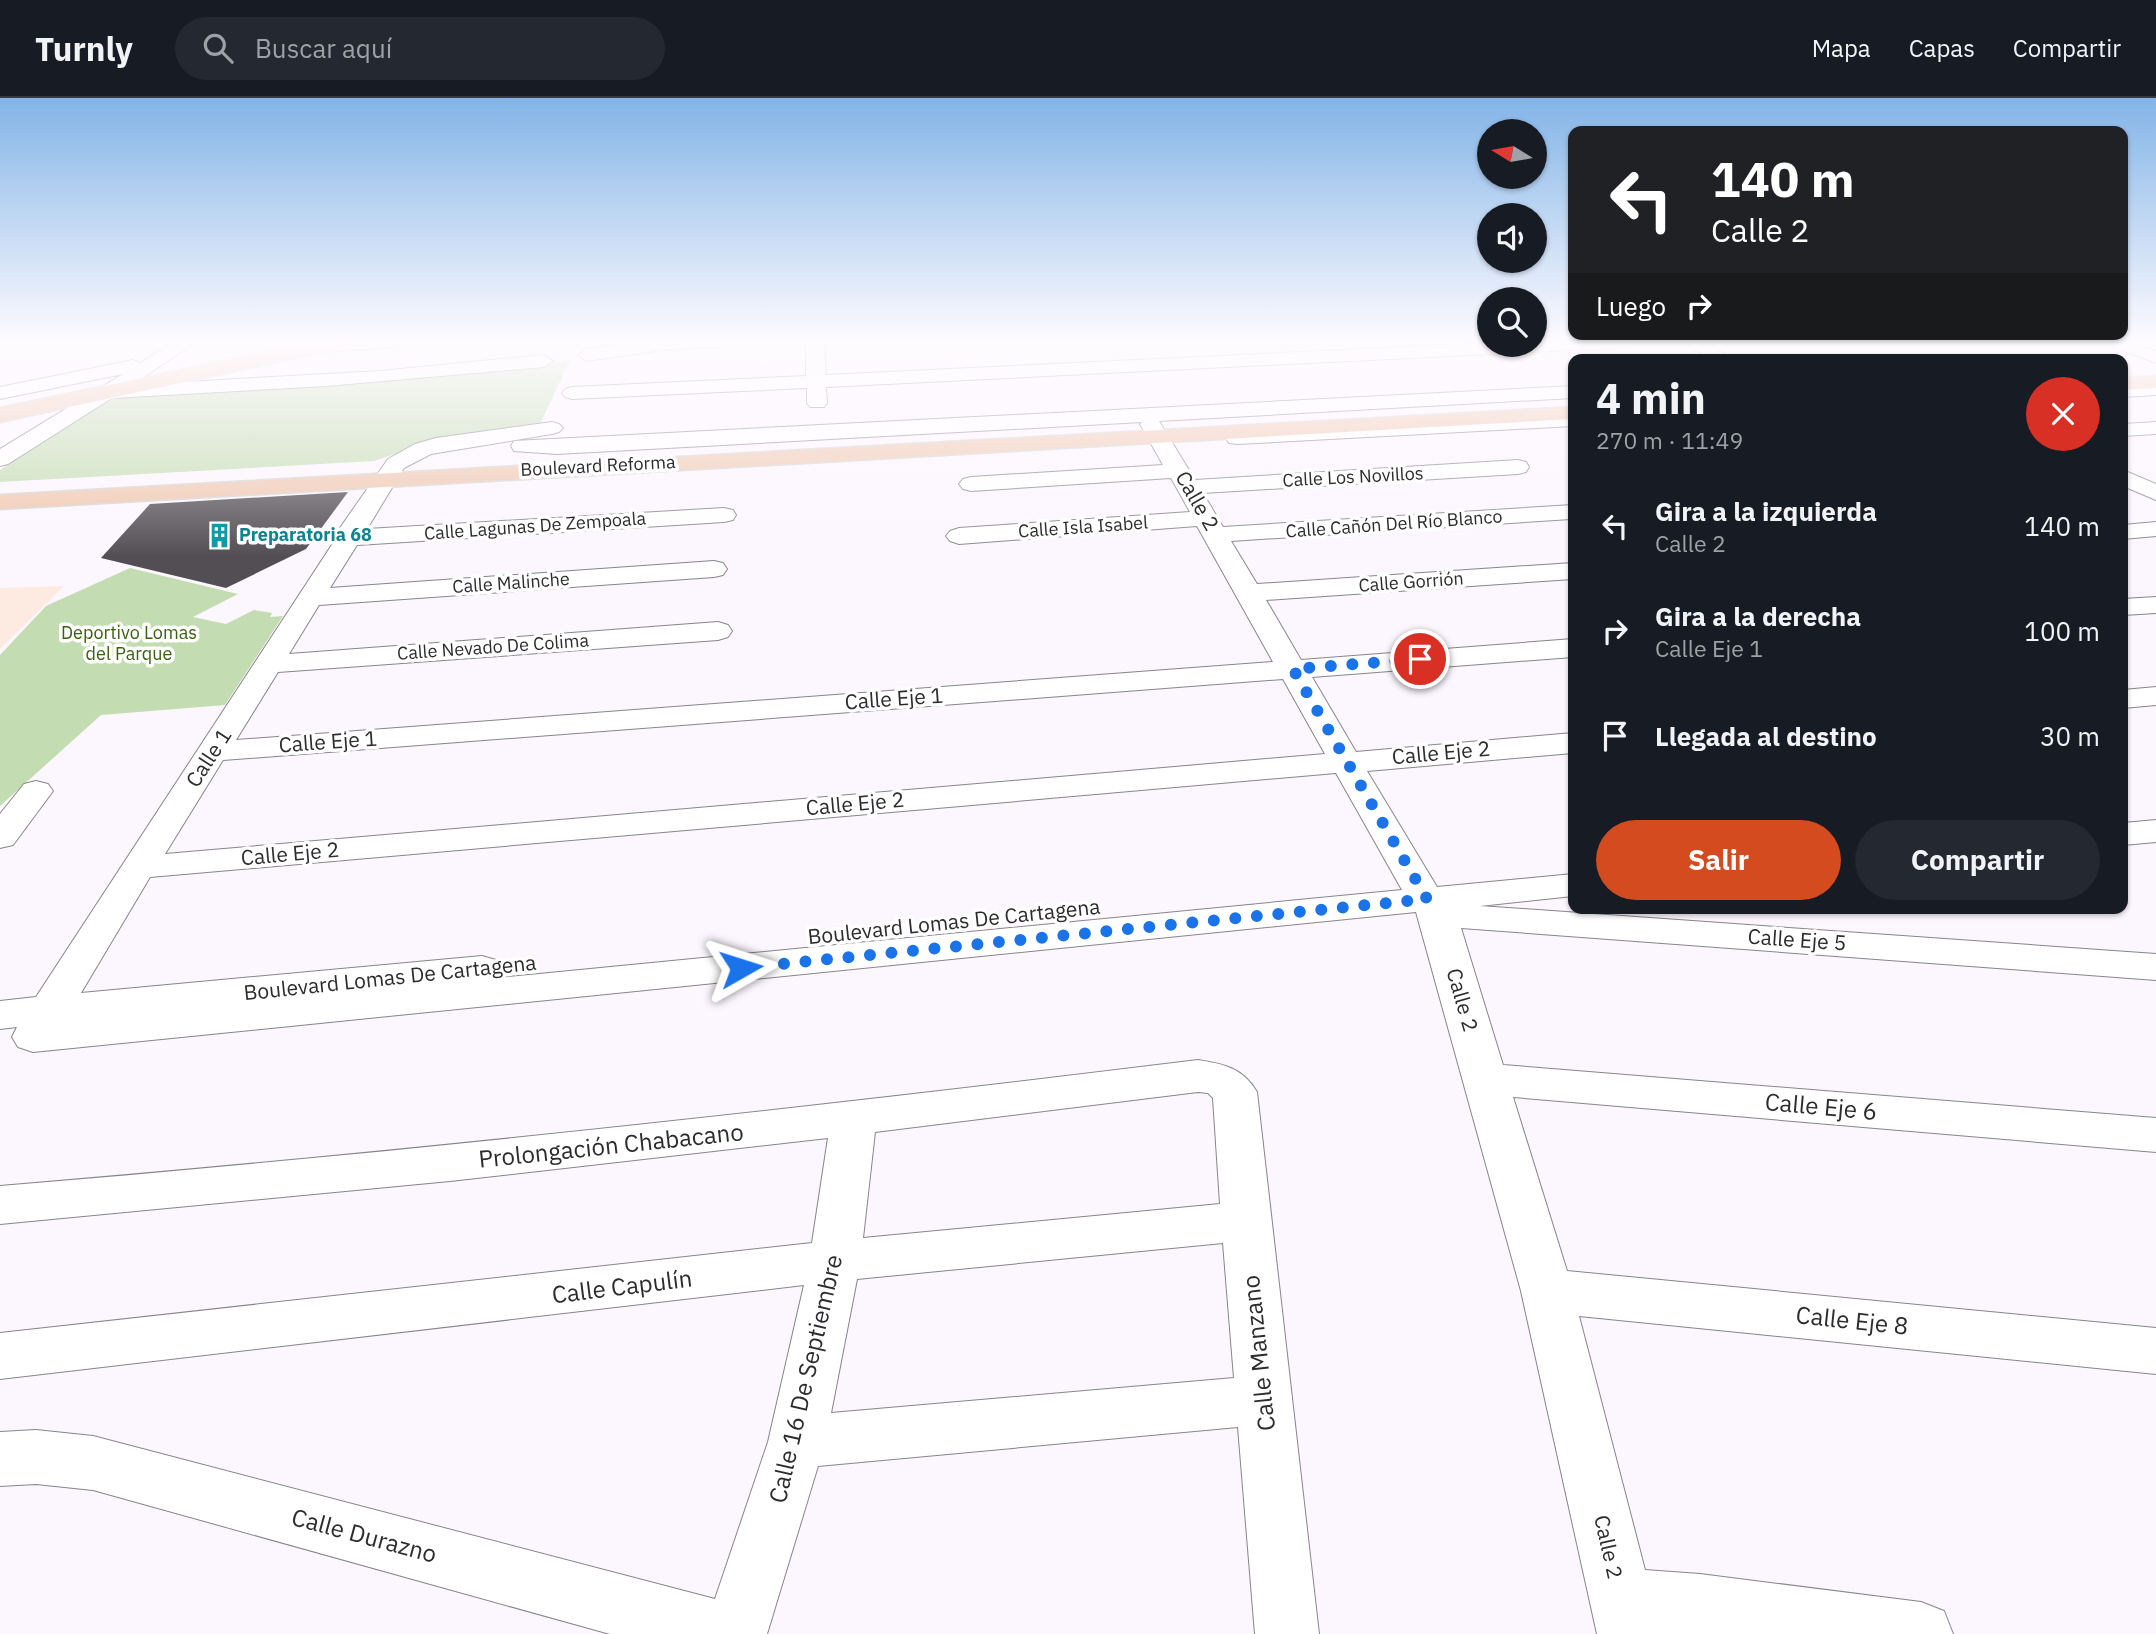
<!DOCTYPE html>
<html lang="es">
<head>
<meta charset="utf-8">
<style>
	body { margin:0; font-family:"IBM Plex Sans",sans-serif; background:#242831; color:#f1f3f6; height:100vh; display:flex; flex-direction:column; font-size:26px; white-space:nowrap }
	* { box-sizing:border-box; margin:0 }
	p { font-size:23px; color:#9ea1a6 }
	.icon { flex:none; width:38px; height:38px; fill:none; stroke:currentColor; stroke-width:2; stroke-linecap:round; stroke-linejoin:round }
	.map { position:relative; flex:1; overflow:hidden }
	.details { position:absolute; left:1568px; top:256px; width:560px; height:560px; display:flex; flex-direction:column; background:#171b24; border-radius:14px; box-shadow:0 2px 5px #0004 }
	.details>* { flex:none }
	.banner { position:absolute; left:1568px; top:28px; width:560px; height:214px; border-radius:14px; box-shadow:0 2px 5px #0004; background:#202124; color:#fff; overflow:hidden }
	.needle { width:46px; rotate:281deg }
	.controls { position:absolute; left:1477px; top:21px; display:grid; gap:14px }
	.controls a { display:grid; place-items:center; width:70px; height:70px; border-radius:50%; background:#171b24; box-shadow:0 2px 5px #0004; font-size:35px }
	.pin { position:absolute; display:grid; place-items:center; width:60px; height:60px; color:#fff; margin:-30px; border:4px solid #fff; border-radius:50%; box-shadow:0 2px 7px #0007 }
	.me { position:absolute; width:77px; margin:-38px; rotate:84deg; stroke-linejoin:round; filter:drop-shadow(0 0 5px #0008) }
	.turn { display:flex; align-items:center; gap:24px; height:147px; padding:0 28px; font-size:32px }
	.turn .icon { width:91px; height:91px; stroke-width:2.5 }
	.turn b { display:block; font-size:49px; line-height:60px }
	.then { display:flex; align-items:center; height:66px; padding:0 28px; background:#0003; gap:14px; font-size:26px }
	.round { display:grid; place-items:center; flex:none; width:74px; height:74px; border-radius:37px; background:#242831 }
	.overview { display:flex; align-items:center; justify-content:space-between; height:119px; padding:0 28px }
	h1 { font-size:42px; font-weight:700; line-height:52px }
	.action { display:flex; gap:14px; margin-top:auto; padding:14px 28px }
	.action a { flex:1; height:80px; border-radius:42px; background:#d34b1e; color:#fff; font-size:28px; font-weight:700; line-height:80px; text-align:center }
	.action a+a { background:#242831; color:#f1f3f6 }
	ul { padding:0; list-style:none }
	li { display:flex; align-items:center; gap:21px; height:105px; padding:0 28px }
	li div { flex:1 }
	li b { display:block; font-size:26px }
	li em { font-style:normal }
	header { display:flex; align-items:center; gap:42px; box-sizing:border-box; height:98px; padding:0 35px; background:#171b24; border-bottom:2px solid #363941 }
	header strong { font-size:33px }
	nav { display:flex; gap:38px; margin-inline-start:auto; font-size:24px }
	.search { width:490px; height:63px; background:#242831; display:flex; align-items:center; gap:18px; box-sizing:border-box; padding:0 24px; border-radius:38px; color:#9ea1a6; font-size:26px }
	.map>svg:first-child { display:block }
	.commercial { fill:#fdebe1 }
	.green { fill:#c4dcb2 }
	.building { fill:#524e54 }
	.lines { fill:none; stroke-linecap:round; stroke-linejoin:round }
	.minor-casing { stroke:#89848b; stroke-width:2 }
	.major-casing { stroke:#d5d5d5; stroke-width:3 }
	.minor { fill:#fff; fill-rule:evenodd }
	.major { fill:#efc7af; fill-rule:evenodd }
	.route { stroke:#1a73e8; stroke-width:12; stroke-dasharray:0 21.6 }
	.labels { text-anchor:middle; stroke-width:7; stroke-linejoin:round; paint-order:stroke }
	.far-street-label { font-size:18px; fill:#2d2b2e; stroke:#fff }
	.far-culture-label { font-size:18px; font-weight:bold; fill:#0d838f; stroke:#fff; text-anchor:start }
	.far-park-label { font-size:18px; fill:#3b6110; stroke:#fff }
	.street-label { font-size:21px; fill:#2d2b2e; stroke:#fff }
	.near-street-label { font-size:24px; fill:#2d2b2e; stroke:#fff }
</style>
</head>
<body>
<header>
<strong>Turnly</strong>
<div class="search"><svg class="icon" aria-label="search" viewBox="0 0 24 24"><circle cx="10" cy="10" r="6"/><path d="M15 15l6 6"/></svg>Buscar aquí</div>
<nav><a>Mapa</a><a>Capas</a><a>Compartir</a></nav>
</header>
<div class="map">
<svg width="2156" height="1536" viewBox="0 0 2156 1536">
	<rect width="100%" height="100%" fill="#fcf6fe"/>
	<path class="commercial" d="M64,488L0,551V490Z"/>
	<path class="green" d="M570,262L541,324L529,330L428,345L374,363L0,384V372L104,299L340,287Z
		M130,470L238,496L193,519L226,526L254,512L272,515L270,519L283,518L225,607L101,617L0,708V557L46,508Z"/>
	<path class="building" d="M348,394L306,451L226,490L101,460L150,406Z"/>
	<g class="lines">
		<defs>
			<path id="minor" d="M174,244H196L132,287L380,273L544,257L553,263L544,269L326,288L112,300L8,366L0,368V351L123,276L0,301V289L133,262L140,265Z
				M318,244H403L394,249L321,254L312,249Z
				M642,244H726L717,249L670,251L587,263L578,257L587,251Z
				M806,244H824L826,277L1489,245L1641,244L1632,249L826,289L827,305L824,309H810L807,305V290L572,301L565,299L562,295L565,291L572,289L806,278Z
				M1685,244H1707L1732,261H1709Z
				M2108,244H2134L2156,253V265L2111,248Z
				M2156,285V297L2123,299V287Z
				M1573,288V300L1159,323L1195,382L1518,362L1526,364L1529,369L1526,374L1518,376L1203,395L1223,429L1573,407V421H1571L1231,443L1257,486L1573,465V481L1266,502L1301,562L1573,541V559L1312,579L1356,654L1573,635V655L1367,673L1437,789L1573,776V798L1480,808L2156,856V882L1461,830L1503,967L2156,1020V1054L1513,999L1567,1173L2156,1230V1276L1579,1218L1645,1472L1700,1476L1921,1504L1944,1513L1953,1536H1597L1521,1193L1416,814L33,954L18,949L12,939L17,929L0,931V903L36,899L335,442L333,440L388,361L415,346L436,340L552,324L559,326L563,330L559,334L552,336L431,356L404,370L367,431L724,410L733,412L736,417L733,422L724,424L357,447L330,490L714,463L723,465L727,471L723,477L714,479L319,507L289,556L718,524L728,527L732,533L728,539L718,542L278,574L236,642L1273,564L1197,428L959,446L950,443L946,438L950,433L959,430L1190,414L1171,380L971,393L963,391L959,386L963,381L971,379L1163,367L1140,326L1142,324L557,356L514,353L511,348L514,343ZM1283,581L1325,656L165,756L223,662ZM1336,675L1402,792L497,880L502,871L496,862L482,858L81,895L150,779Z
				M1573,316V328L1237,346L1229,345L1226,340L1229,335L1237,334Z
				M2156,324V336L2123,338V326Z
				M2123,372L2156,386V402L2123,388Z
				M2156,424V438L2123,441V427Z
				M2156,499V515L2123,517V501Z
				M2156,589V607L2123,610V592Z
				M36,683L48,686L53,693L13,747L0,750V716L24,686Z
				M2156,722V744L2123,747V725Z
				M1198,962C1224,966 1243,970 1257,994L1319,1536H1255L1238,1329L818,1368L767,1536H610L93,1392L36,1386L0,1388V1334L36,1332L93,1338L715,1501L768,1344L804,1187L0,1281V1235L812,1145L828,1040L450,1083L0,1126V1088C400,1055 799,1011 1198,962ZM1198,994L1208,995L1213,1000L1220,1106L863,1140L875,1034ZM1223,1145L1234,1280L831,1315L857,1181Z"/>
			<path id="major" d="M313,244H350L341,250L0,324V310Z
				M2156,278V290L2123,292V280Z
				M1573,309V321L0,411V397Z"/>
		</defs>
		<use href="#minor" class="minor-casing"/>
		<use href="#major" class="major-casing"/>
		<use href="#minor" class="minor"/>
		<use href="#major" class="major"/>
	</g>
	<linearGradient id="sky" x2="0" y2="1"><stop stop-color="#83b4e7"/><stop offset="0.53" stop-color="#fefbff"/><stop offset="1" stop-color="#fefbff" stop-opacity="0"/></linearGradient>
	<rect width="2156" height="459" fill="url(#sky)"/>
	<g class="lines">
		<path class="route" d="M741,870L1427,801L1293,571L1420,561"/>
	</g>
	<defs>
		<symbol id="building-bare" viewBox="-9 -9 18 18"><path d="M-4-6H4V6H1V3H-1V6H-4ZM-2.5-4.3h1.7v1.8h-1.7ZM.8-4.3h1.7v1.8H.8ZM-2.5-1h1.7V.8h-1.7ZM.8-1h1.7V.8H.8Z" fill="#0f9aa8" stroke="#fff" stroke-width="2.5" paint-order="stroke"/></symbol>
	</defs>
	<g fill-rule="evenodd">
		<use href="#building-bare" x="202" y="420" width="35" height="35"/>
	</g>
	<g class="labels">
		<g class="far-street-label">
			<text transform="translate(598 368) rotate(-3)" y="6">Boulevard Reforma</text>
			<text transform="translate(1353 379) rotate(-3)" y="6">Calle Los Novillos</text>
			<text transform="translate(1394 426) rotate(-4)" y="6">Calle Cañón Del Río Blanco</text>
			<text transform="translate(535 428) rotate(-4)" y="6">Calle Lagunas De Zempoala</text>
			<text transform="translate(1083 429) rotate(-4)" y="6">Calle Isla Isabel</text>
			<text transform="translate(1411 484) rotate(-4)" y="6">Calle Gorrión</text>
			<text transform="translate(511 485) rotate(-4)" y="6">Calle Malinche</text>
			<text transform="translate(493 549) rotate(-4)" y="6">Calle Nevado De Colima</text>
		</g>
		<g class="far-culture-label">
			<text x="239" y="443">Preparatoria 68</text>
		</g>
		<g class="far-park-label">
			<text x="129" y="541">Deportivo Lomas<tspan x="129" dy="21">del Parque</tspan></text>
		</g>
		<g class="street-label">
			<text transform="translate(1197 403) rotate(60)" y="7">Calle 2</text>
			<text transform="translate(894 601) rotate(-4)" y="7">Calle Eje 1</text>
			<text transform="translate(328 644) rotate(-4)" y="7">Calle Eje 1</text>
			<text transform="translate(1441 655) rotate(-5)" y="7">Calle Eje 2</text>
			<text transform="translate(209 660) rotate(-57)" y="7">Calle 1</text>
			<text transform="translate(855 706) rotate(-5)" y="7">Calle Eje 2</text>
			<text transform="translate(290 756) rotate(-5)" y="7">Calle Eje 2</text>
			<text transform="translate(954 824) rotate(-6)" y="7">Boulevard Lomas De Cartagena</text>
			<text transform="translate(1797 842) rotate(4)" y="7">Calle Eje 5</text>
			<text transform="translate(390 880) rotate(-6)" y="7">Boulevard Lomas De Cartagena</text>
			<text transform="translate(1462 902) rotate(74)" y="7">Calle 2</text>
			<text transform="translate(1608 1449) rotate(77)" y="7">Calle 2</text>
		</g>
		<g class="near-street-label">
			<text transform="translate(1821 1009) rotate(5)" y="8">Calle Eje 6</text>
			<text transform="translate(611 1048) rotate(-6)" y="8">Prolongación Chabacano</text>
			<text transform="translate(622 1189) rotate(-7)" y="8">Calle Capulín</text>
			<text transform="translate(1852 1223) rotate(6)" y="8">Calle Eje 8</text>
			<text transform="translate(1259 1255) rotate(-96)" y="8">Calle Manzano</text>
			<text transform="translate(806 1281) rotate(-77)" y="8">Calle 16 De Septiembre</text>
			<text transform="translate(364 1438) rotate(15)" y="8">Calle Durazno</text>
		</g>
	</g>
</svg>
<div class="controls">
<a><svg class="needle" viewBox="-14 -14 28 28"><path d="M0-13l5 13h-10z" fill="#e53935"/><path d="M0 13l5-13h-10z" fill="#9ea1a6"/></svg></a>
<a><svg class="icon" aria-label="sound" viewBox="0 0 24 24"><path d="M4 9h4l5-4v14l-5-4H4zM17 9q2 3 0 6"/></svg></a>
<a><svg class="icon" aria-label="search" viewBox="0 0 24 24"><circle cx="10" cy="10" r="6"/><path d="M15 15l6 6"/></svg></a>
</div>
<div class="pin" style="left:1420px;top:561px;background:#d93025"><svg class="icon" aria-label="arrive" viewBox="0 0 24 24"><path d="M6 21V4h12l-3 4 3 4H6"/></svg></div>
<svg class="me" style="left:741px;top:870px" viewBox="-20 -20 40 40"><path d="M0-17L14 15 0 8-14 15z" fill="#1a73e8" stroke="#fff" stroke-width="4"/></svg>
<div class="banner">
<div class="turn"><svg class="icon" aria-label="left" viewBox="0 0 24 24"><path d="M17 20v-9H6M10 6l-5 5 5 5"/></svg><div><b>140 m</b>Calle 2</div></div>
<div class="then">Luego<svg class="icon" aria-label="right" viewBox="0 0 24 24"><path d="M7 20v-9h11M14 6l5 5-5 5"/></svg></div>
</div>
<section class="details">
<div class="overview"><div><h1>4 min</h1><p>270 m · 11:49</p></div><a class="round" style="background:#d93025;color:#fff"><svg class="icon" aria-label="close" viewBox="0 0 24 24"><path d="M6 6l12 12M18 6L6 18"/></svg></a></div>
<ul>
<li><svg class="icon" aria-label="left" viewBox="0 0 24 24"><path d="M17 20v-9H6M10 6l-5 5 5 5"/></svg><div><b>Gira a la izquierda</b><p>Calle 2</p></div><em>140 m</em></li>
<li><svg class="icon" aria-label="right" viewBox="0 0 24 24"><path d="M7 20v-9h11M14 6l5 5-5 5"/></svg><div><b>Gira a la derecha</b><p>Calle Eje 1</p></div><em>100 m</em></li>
<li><svg class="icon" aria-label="arrive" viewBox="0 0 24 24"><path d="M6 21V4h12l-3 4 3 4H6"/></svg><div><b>Llegada al destino</b></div><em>30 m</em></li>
</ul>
<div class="action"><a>Salir</a><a>Compartir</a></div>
</section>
</div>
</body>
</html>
